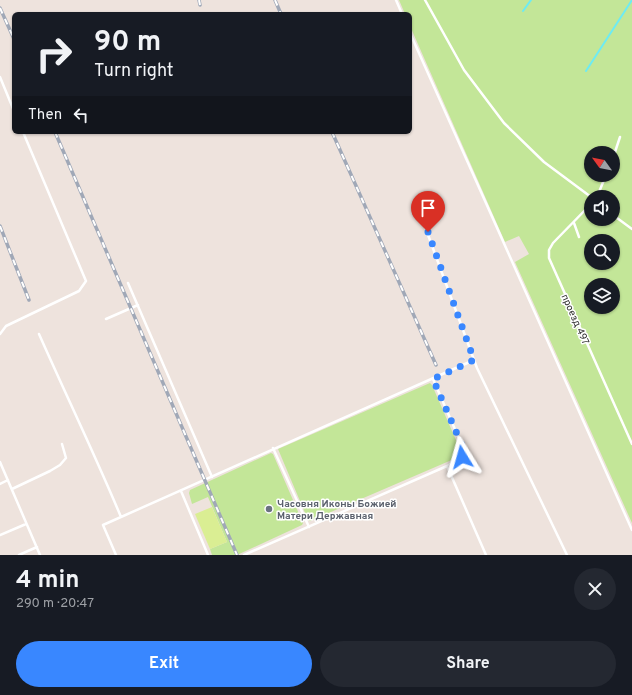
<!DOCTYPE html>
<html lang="en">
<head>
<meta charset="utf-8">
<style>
	body { margin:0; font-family:Overpass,sans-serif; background:#242831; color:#f1f3f6; height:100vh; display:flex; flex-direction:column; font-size:15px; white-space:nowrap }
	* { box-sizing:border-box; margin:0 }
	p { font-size:13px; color:#9ea1a6 }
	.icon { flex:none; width:22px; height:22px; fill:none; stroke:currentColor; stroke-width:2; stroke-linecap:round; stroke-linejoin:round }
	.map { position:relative; height:555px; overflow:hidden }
	.panel { display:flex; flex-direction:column; background:#171b24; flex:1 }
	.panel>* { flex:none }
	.banner { position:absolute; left:12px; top:12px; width:400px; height:122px; border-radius:6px; box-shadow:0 1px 3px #0004; background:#171b24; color:#f1f3f6; overflow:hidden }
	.needle { width:26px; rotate:303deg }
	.fabs { position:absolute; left:584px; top:146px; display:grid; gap:8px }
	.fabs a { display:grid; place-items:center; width:36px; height:36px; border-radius:50%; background:#171b24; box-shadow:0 1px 3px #0004; font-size:20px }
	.pin { position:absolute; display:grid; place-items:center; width:34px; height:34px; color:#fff; margin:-41px -17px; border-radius:50% 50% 50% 0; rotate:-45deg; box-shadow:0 0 4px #0007 }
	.pin .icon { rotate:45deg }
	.me { position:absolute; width:44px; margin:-22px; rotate:352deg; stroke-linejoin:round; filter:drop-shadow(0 0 3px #0008) }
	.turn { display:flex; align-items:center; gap:14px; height:84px; padding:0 16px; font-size:18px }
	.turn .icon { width:52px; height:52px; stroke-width:2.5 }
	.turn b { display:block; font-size:28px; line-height:34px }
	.then { display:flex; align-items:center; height:38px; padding:0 16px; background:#0003; gap:8px; font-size:15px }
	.round { display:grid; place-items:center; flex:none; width:42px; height:42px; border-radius:21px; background:#242831 }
	.summary { display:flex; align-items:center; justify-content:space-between; height:68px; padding:0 16px }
	h1 { font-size:24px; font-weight:700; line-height:30px }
	.cta { display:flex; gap:8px; margin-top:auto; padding:8px 16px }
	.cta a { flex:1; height:46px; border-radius:24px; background:#3987ff; color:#fff; font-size:16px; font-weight:700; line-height:46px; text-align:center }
	.cta a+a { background:#242831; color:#f1f3f6 }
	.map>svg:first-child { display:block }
	.green { fill:#c3e698; fill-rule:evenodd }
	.pitch { fill:#daee93 }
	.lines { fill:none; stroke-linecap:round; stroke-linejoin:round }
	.stream { stroke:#6debf3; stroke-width:2 }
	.service { stroke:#fff; stroke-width:2.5 }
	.rail-casing { stroke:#a0a8b7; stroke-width:3.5 }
	.rail { stroke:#fff; stroke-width:2; stroke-dasharray:6; stroke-linecap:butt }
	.route { stroke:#3987ff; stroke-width:7; stroke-dasharray:0 12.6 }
	.worship-dot { fill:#6b7280; stroke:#fff; stroke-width:1.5 }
	.labels { text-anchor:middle; stroke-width:3; stroke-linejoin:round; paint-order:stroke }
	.street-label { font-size:10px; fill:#2c2c2c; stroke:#fff }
	.worship-label { font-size:10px; font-weight:bold; fill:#5b616d; stroke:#fff; text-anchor:start }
</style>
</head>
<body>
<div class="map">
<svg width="632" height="555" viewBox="0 0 632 555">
	<rect width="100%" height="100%" fill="#eee3dd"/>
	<path class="green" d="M399,0H632V523L515,262L529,254L519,236L505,242L410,26V14H405ZM591,153H613V175H591ZM591,197H613V219H591ZM591,241H613V263H591ZM591,285H613V307H591Z
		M430,383L432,385L459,447V453L454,459L310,521L308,520L278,449Z
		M271,453L273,454L303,523L302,525L237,555H212L210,549L227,542L208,497L192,504L189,493L190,490Z"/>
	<path class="pitch" d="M212,507L227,542L210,549L195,514Z"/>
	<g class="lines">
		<path class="stream" d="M523,11L531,0
			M586,71L632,0"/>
		<path class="service" d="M396,0L402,14
			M425,0L464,70L504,123L544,162L591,197
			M410,33L632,530
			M0,77L14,111
			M613,158L620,137
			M597,197L606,175
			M591,204L553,243L549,250V258L632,444
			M613,215L632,229
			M574,223L579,237
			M424,224L477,368L567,555
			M128,283L212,477
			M106,319L138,305
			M0,334L6,326L79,291L86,281L23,132
			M39,334C66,395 95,455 121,517
			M273,448L309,527
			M0,462L40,555
			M447,466L486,555
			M0,484L8,480
			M12,489L50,471L60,465L66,458L62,444
			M181,491L208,555
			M0,535L26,524
			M19,555L37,547
			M116,555L103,525L474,360
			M244,555L447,466L462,457L464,450L433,379"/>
		<defs>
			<path id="rail" d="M199,0L200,5
				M275,0L281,14
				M0,8L14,39
				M55,132L237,555
				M332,132L436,365
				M0,226L29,300"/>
		</defs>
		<use href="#rail" class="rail-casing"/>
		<use href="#rail" class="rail"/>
	</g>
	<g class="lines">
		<path class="route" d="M428,232L474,360L433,379L464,450L462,457"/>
	</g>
	<circle class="worship-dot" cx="269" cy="509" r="4"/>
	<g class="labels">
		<g class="street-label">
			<text transform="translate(576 319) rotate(66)" y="4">проезд 497</text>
		</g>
		<g class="worship-label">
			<text x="277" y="507">Часовня Иконы Божией<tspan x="277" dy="12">Матери Державная</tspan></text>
		</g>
	</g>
</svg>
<div class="fabs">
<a><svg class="needle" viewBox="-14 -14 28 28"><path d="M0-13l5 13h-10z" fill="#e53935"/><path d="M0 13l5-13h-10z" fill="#9ea1a6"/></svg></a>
<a><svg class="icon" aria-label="sound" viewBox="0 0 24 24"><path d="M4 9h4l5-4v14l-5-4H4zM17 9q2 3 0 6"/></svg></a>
<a><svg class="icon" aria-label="search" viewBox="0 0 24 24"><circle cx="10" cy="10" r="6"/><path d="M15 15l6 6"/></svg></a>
<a><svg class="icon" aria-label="layers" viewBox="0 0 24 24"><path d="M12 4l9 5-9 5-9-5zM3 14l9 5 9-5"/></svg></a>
</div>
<div class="pin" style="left:428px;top:232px;background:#d93025"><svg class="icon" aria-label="arrive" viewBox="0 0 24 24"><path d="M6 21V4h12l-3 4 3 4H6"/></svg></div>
<svg class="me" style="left:462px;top:457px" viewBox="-20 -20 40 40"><path d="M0-17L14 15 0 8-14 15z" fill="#3987ff" stroke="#fff" stroke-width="4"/></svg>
<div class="banner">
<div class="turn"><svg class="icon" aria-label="right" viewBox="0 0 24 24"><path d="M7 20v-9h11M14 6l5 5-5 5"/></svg><div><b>90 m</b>Turn right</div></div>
<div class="then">Then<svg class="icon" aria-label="left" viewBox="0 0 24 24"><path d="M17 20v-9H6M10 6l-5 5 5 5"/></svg></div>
</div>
</div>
<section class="panel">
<div class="summary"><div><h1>4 min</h1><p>290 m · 20:47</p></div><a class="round"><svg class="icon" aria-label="close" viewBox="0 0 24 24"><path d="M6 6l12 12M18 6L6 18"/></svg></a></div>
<div class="cta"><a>Exit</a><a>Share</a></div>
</section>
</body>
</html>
